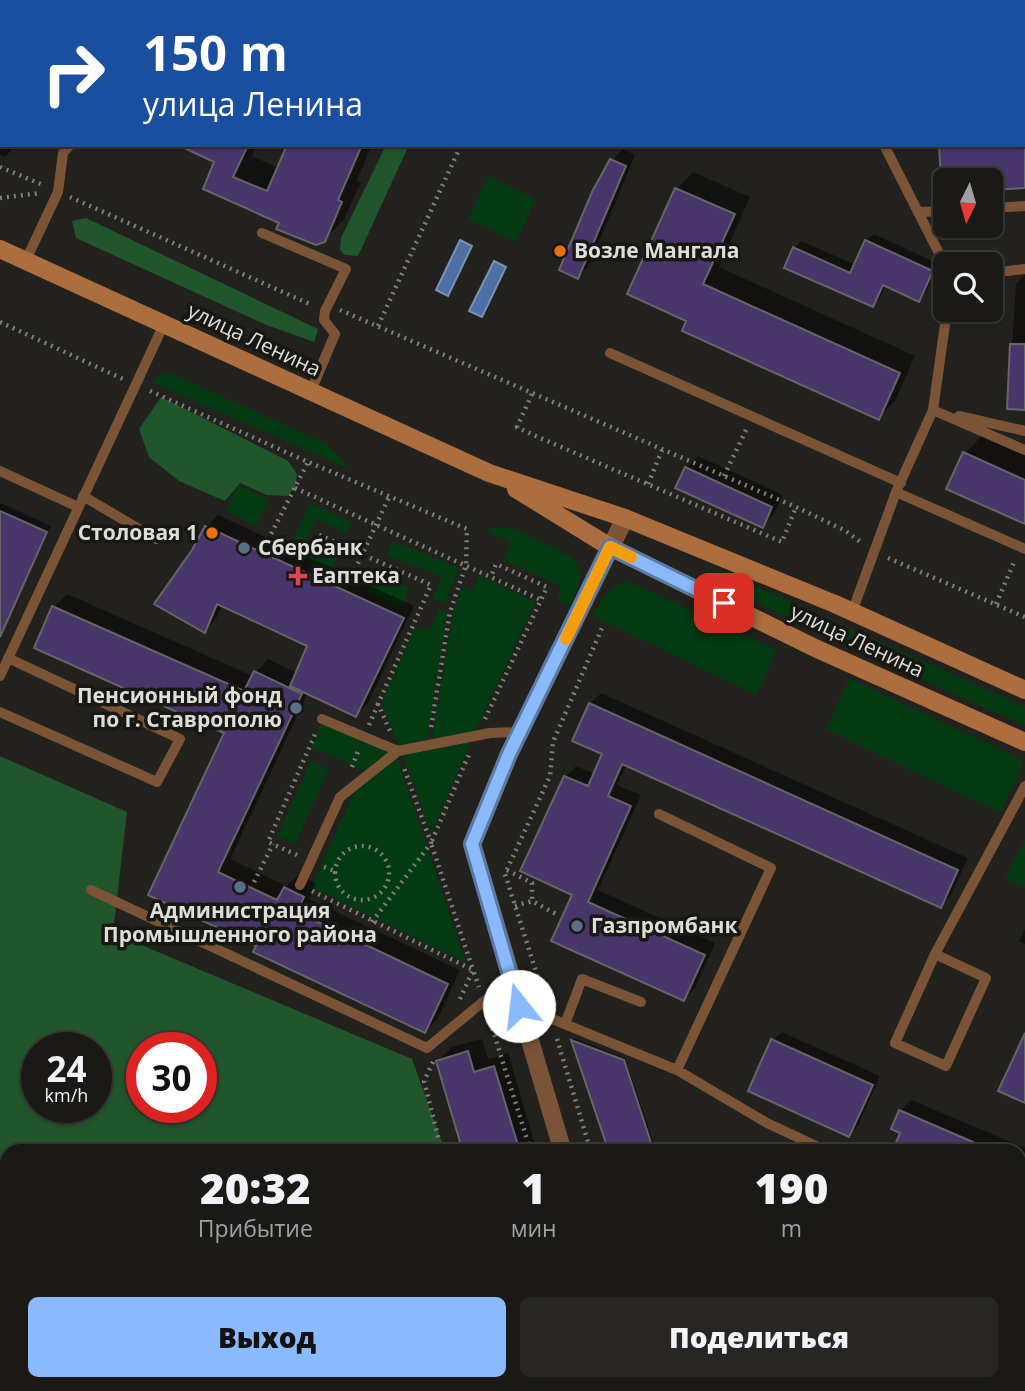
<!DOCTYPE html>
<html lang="ru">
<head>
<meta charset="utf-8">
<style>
	body { margin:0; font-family:"Open Sans",sans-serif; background:#272623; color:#f1f3f6; height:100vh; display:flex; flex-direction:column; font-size:26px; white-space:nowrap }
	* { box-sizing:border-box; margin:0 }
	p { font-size:23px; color:#9fa0a1 }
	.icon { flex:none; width:38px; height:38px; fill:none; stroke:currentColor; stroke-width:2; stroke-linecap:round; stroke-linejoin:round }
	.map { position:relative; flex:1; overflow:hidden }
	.drawer { position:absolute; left:0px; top:1144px; width:1026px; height:247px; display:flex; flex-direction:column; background:#1a1916; border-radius:21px 21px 0 0; box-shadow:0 2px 5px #0004,0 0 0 2px #383835 }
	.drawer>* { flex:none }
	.banner { position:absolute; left:0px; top:0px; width:1026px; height:147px; box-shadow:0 2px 5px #0004,0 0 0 2px #383835; background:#1a4fa0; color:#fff; overflow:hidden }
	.needle { width:46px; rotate:185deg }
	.buttons { position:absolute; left:933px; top:168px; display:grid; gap:14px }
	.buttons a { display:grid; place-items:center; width:70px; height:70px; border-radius:10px; background:#1a1916; box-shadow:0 2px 5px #0004,0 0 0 2px #383835; font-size:35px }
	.speed { position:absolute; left:21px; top:1032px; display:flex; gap:14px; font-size:35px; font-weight:700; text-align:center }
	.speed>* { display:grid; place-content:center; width:91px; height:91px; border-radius:50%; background:#1a1916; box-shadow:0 2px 5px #0004,0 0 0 2px #383835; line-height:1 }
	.speed small { font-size:18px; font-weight:400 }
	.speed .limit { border:10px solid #d22; background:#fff; color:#111 }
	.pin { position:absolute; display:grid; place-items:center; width:60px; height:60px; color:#fff; margin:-30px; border-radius:14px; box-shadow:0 4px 10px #0006 }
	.me { position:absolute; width:77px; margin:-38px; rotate:344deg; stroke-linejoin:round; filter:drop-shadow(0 0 5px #0008) }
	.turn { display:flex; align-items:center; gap:24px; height:147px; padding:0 28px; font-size:32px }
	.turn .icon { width:91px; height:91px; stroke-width:2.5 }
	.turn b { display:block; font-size:49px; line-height:60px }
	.eta { display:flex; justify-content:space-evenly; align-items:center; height:119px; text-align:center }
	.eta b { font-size:42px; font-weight:800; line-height:49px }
	.action { display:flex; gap:14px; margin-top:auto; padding:14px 28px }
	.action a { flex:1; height:80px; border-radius:10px; background:#8bbafc; color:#111; font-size:28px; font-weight:800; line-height:80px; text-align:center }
	.action a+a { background:#272623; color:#f1f3f6 }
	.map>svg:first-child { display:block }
	.green { fill:#033a12 }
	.forest { fill:#21552b; fill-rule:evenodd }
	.water { fill:#4c70a3; stroke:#7891b4; stroke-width:2 }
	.shadow { fill:#0007 }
	.building { fill:#48366b; stroke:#656469; stroke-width:2 }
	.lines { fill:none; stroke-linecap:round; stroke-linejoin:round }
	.path { stroke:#7f7e7b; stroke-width:4.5; stroke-dasharray:2 5; stroke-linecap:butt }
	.lane { stroke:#7b5337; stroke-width:10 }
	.street { stroke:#7b5337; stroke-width:18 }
	.secondary { stroke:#ad6e3f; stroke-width:18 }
	.route-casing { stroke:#5a79a4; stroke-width:18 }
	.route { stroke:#8bbafc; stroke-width:12 }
	.slow { stroke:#f59e0b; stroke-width:12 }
	.food-dot { fill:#e8710a; stroke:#191714; stroke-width:2.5 }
	.service-dot { fill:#5c6f8a; stroke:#191714; stroke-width:2.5 }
	.health-dot { fill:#e0444e; stroke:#191714; stroke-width:2.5 }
	.labels { text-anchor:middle; stroke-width:7; stroke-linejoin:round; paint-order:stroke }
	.poi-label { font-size:21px; font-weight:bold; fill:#ddddda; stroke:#191714; text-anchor:start }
	.street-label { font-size:21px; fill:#ddddda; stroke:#191714 }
</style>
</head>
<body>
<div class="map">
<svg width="1025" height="1391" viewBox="0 0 1025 1391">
	<rect width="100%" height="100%" fill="#22211d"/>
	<path class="green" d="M489,176L536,199L516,242L468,219Z
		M165,373L173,374L327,444L350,469L151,382Z
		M238,485L269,500L256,526L226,511Z
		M310,503L352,522L346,533L316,519L306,539L338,555L330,572L287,552Z
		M490,528H512L571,556L578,566L581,578L570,606L557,600L561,586L503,560L511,542L488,532Z
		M393,541L459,568L445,603L433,599L442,577L387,555Z
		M376,573L410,588L400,608L367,592Z
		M479,575L535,602L475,732L432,740L453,613L462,587L473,590Z
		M738,578L1025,707V726L820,634L732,590V585Z
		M630,582L777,650L756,695L593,616C602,599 609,584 630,582Z
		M439,609L448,611L427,741L400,747L381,704L415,627L430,631Z
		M849,678L1022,760L1021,769L1000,813L826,729Z
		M323,720L363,738L352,765L311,747Z
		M364,738L393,752L368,772L353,766Z
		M472,740L431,834L403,755Z
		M397,757L466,963L311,887L357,787Z
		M311,761L329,769L295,844L277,836Z
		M1024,841L1025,842V888L1005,879Z"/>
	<path class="forest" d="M386,145H409L358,256L345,255L340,250L341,238Z
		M86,218L318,329L314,342L264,324L76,238L72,221Z
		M161,397L288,461L297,474L295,488L287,496L267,495L240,483L225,501L179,481L149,457L139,429Z
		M0,756L127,812L113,933L412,1059L445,1151L7,1152V1384H465L467,1391H0ZM37,1048H96V1108H37ZM142,1048H201V1108H142Z"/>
	<path class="water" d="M460,240L472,246L448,296L436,290Z
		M494,261L506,267L482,317L469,311Z"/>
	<path class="shadow" d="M0,0H20L2,2L0,42Z
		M327,0H391L326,2Z
		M759,0H1025V34L1024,2H758Z
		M0,93L2,145H16L5,157L0,154Z
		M1024,123L1025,186L990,180H945L944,191L940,145H1024Z
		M182,145H257L252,156L279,168L289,145H372L357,180L361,182L344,219L324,240L205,188L216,161Z
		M623,149L635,155L589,266L578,277L594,193L612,160Z
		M693,172L750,197L719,267L915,356L895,401L878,418L689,320L629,293L677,189Z
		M874,234L939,264L926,292L919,299L886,285L880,298L873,305L794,248L801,241L856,265L866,241Z
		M1025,274V408L1008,407L1016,284Z
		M982,436L1025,456V523L965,453Z
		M698,456L783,495L774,514L762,526L687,468Z
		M0,503L51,526L0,638Z
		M218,515L414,606L368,703L356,715L308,693L230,859L287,886L298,875L316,883L309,899L460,970L438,1018L425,1031L258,945L150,894L227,732L54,607L67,594L253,676L268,659L297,673L309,645L222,605L216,619L205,631L194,551L206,527Z
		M601,693L968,858L951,895L940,906L627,764L617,785L641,795L598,890L715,943L695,988L684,999L575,894L523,870L565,777L576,766L595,774L605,754L574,740L590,704Z
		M1025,929V944L1019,941Z
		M782,1032L880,1076L858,1126L849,1135L773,1040Z
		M574,1038L625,1058L657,1152H611L573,1040Z
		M482,1039L488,1059L508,1053L537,1152H465L438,1061L452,1047Z
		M911,1100L1025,1148V1204L1018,1202V1152H901L903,1133L900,1111Z
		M756,1147L767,1152H752Z
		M1025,1249V1357L1018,1372V1254L1022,1256Z
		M965,1384H1013L1010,1391H962Z"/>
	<path class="building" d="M178,145H248L233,177L267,191L287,145H362L338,200L342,202L325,242L316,245L276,229L279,223L203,189L214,162Z
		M939,145H1025V188L990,190V180H941Z
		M610,159L626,166L578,279L559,270L592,192Z
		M675,188L735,214L703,284L900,373L879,420L682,331L686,321L627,294Z
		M865,240L933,271L919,302L883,285L873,307L784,268L793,247L850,273Z
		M1010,344H1025V410L1007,409Z
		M963,452L1025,480V524L946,489Z
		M685,467L772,507L763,528L675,488Z
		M0,511L47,532L0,637Z
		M205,526L404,618L356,717L290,686L307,646L217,604L205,633L154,604L192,550Z
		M52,606L244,691L254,671L302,694L218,872L277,900L284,887L304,897L297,912L448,984L425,1033L253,952L256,946L148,895L224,733L34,648Z
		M589,703L958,870L941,908L622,764L608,796L631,806L588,902L705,955L684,1001L551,941L572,895L520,871L564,776L588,786L602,754L572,741Z
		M1025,1033V1103L998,1091Z
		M771,1039L873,1085L849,1137L748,1091Z
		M571,1040L624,1060L654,1152H609Z
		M468,1051L474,1072L494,1066L520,1152H463L436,1061Z
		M899,1110L996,1152H892L900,1133L891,1129Z"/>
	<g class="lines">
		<path class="path" d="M595,2L596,0
			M0,167L43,185
			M70,197L312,305
			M0,198L40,193
			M340,310L796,507L846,531L862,543
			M0,322L123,379
			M378,326L461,145
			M150,391L308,462L467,529L466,565L450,612L431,728
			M532,394L517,427L531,434L782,542L796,507
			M724,476L746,430
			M648,484L662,450
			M295,488L541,600
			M319,535L431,585L378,704L390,731
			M268,540L308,462
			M888,558L1025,617
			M355,570L389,497
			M996,604L1015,560
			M485,719L547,587L496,564L491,577
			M369,725L378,704
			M352,767L359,749
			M335 873a27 27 0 1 1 54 0a27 27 0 1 1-54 0Z
			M297,855L268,842L316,732
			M324,867L335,871
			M507,870L532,883V901
			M254,882L273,844
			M312,891L473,970L479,987
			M515,906L532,901L556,914
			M372,922L431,843L403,765
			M460,999L473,970L431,843L470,752
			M546,1003L505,874L550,776L553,742L602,628
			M488,1015L531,1152
			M557,1039L591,1152
			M433,1062L424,1081L442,1152
			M445,1384L446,1391
			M605,1384L607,1391
			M663,1384L665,1391
			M263,1391L270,1384"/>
		<path class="lane" d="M221,2V0
			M296,2L297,0
			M427,2L428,0
			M1024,56H1025
			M884,145L945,265
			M990,208L1025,206
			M919,212L945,211
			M262,233L346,269L325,311L324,320L335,334L311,391
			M26,260L58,192L63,153L70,145
			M990,273L1025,269
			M610,353L901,483
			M933,410L1025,450
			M959,416L1025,431
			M0,471L78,507
			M896,492L1025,549
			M83,496L156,539
			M852,612L896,492L933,410L947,310
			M0,676L164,324
			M0,712L157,782L180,739L8,658
			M322,719L398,751L490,733L520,732
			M659,814L771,868L677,1070
			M300,885L340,797L398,751
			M91,890L427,1048L484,1001L513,989
			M935,954L986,978L946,1066L895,1043L935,954L1025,786
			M524,1023L550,1018L677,1070L767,1123L829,1152
			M565,1024L582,979L641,1002"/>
		<path class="street" d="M563,1152L472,844L509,754L625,518
			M632,1384L634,1391"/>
		<path class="secondary" d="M0,249L489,473L625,518L835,604L1025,690
			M516,489L610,547L815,648L1025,742"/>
	</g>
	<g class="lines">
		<defs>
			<path id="route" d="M519,1006L472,844L509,754L610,547L724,603"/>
		</defs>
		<use href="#route" class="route-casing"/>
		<use href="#route" class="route"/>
		<path class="slow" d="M566,639L610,547L631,557"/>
	</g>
	<g class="food-dot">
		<circle cx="560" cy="251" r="7"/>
		<circle cx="212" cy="533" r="7"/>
	</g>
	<g class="service-dot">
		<circle cx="244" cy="548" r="7"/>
		<circle cx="296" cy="708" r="7"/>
		<circle cx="240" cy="887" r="7"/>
		<circle cx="577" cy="926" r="7"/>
	</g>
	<path class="health-dot" d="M294.5 565.5h7v7h7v7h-7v7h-7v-7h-7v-7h7z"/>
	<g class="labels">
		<g class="poi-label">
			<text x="574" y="258">Возле Мангала</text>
			<text x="198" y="540" text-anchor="end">Столовая 1</text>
			<text x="258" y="555">Сбербанк</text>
			<text x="312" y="583">Еаптека</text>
			<text x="282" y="703" text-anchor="end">Пенсионный фонд<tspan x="282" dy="24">по г. Ставрополю</tspan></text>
			<text x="240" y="918" text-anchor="middle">Администрация<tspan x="240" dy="24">Промышленного района</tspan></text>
			<text x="591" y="933">Газпромбанк</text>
		</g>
		<g class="street-label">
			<text transform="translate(254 340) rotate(25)" y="7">улица Ленина</text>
			<text transform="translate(857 641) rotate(25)" y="7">улица Ленина</text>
		</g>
	</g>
</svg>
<div class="buttons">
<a><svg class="needle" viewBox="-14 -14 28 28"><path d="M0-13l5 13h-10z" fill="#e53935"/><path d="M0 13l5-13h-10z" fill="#9fa0a1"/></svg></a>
<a><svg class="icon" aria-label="search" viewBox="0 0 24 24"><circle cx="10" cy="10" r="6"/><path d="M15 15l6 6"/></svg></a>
</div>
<div class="speed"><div>24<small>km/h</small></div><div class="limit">30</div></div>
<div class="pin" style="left:724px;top:603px;background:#d93025"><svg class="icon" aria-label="arrive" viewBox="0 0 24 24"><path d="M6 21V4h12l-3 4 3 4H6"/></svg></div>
<svg class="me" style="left:519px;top:1006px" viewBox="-20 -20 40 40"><circle r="19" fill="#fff"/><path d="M0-13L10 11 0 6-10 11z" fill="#8bbafc"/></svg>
<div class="banner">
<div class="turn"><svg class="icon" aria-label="right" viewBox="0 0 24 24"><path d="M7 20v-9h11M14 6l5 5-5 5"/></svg><div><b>150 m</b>улица Ленина</div></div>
</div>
<section class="drawer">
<div class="eta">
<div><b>20:32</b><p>Прибытие</p></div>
<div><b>1</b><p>мин</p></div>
<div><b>190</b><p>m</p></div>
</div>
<div class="action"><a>Выход</a><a>Поделиться</a></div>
</section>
</div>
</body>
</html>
